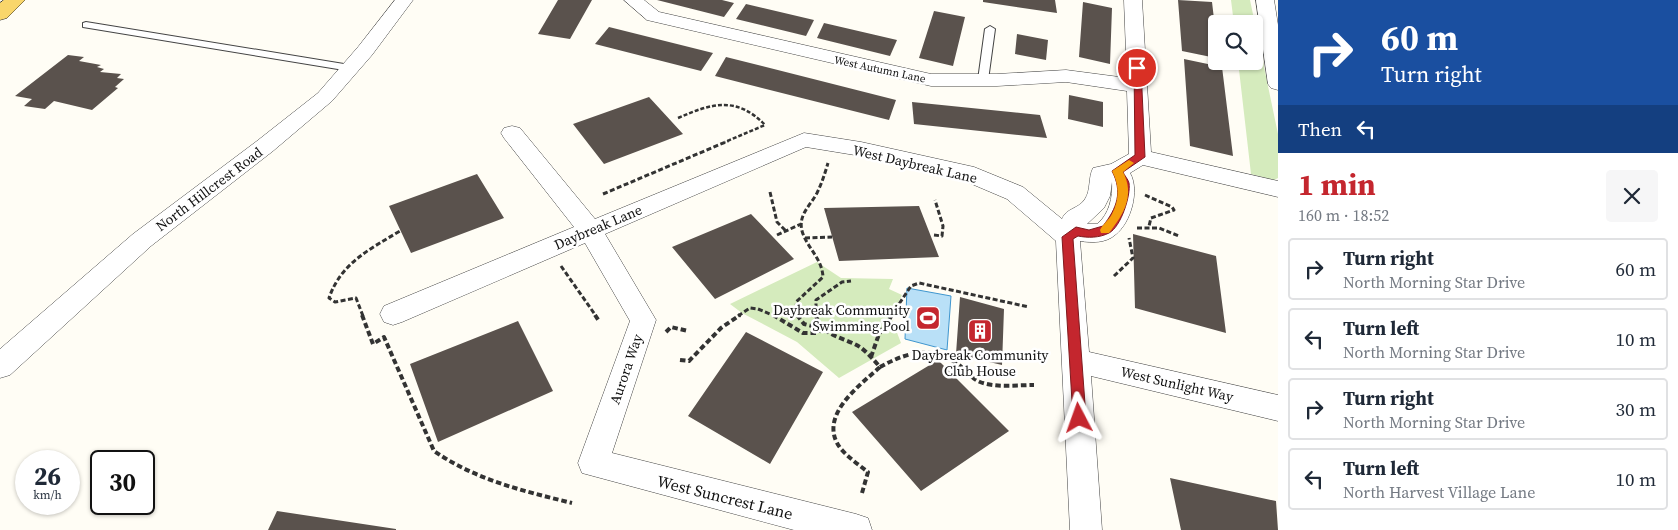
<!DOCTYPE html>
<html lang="en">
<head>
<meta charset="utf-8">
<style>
	body { margin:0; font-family:"Source Serif 4",serif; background:#f6f6f7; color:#1f2937; height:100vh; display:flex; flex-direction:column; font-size:19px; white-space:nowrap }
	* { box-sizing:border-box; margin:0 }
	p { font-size:16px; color:#747a83 }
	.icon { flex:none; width:28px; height:28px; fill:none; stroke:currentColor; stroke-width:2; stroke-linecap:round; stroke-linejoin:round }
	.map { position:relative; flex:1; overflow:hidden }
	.sheet { display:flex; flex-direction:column; background:#fff; width:400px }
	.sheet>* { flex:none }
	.banner { background:#1a4fa0; color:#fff; overflow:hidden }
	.buttons { position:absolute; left:1208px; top:15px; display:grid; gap:10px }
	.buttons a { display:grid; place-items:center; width:55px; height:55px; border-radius:5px; background:#fff; box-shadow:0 1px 4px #0004; font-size:25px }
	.speed { position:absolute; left:15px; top:450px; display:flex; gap:10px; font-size:25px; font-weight:700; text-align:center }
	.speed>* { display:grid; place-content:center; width:65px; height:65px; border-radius:50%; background:#fff; box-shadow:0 1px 4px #0004; line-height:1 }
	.speed small { font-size:12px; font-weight:400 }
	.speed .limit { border:2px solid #111; border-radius:8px; background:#fff; color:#111 }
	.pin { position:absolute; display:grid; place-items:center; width:42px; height:42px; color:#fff; margin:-21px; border:2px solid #fff; border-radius:50%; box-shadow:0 1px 5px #0007 }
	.me { position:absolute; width:55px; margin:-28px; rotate:356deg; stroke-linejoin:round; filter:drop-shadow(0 0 4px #0008) }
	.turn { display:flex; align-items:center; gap:18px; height:105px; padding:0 20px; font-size:22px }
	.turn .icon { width:65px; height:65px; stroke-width:2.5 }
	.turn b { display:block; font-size:35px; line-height:42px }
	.then { display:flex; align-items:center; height:48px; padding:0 20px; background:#0003; gap:10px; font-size:19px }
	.round { display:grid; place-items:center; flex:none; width:52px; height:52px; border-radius:5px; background:#f6f6f7 }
	.head { display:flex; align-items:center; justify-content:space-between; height:85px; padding:0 20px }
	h1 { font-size:30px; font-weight:700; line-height:38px; color:#c4262e }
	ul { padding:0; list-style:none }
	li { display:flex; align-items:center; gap:15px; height:62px; margin:0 10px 8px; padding:0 10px; border:2px solid #e0e1e3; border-radius:5px }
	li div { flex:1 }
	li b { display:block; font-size:19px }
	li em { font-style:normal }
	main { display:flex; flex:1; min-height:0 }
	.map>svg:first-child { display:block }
	.green { fill:#d5ebbd }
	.water { fill:#b9e0f7; stroke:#3f96cf }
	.building { fill:#5a524d }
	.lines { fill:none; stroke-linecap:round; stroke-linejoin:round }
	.service-casing { stroke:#444; stroke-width:2 }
	.minor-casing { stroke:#444; stroke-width:1 }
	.primary-casing { stroke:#222; stroke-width:1 }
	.path-far2 { stroke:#333; stroke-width:2.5; stroke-dasharray:4 2; stroke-linecap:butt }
	.path-far1 { stroke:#333; stroke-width:3; stroke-dasharray:5 2.5; stroke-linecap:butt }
	.path { stroke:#333; stroke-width:4; stroke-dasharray:5.5 3; stroke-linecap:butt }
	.service { fill:#fff; fill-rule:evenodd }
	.minor { fill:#fff; fill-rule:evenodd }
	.primary { fill:#f9d66b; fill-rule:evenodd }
	.route { fill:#c4262e; stroke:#7f191e }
	.slow { fill:#f59e0b }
	.labels { text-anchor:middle; stroke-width:5; stroke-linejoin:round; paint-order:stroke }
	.far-street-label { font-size:11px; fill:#111; stroke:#fff }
	.street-label { font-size:14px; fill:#111; stroke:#fff }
	.poi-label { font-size:14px; fill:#111; stroke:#fff; text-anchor:end }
	.near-street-label { font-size:16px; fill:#111; stroke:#fff }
</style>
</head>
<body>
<main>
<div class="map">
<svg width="1278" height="530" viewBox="0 0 1278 530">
	<rect width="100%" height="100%" fill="#fffdf5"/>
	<path class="green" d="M1231,0H1250L1278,134V178L1274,180L1251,174L1238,61H1254V24H1234Z
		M817,262L841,278L893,279L889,289L902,295L891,317L901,343L839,378L797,342L742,313L730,304Z"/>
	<path class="water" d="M907,288L951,296L947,350L905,339Z"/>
	<path class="building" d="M558,0H592L570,39L538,34Z
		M657,0H722L734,3L724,17Z
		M983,0H1055L1057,13L983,2Z
		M1178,0L1212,2L1216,36V58L1182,51Z
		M1083,2L1112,8L1110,64L1079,57Z
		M746,4L814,20L806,36L736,19Z
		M934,11L965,17L953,66L919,58Z
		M824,23L897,40L890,56L817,38Z
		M609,27L713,53L701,71L595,44Z
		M1017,34L1048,40L1046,60L1015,54Z
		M68,55L84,57L79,61L101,65L97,67L104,69L100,72L121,74L117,78L124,79L115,87L118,88L92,110L54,101L45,109L24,106L32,99L15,96Z
		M726,57L896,100L889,120L715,76Z
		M1184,59L1222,67L1233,156L1190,146Z
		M1069,95L1103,102V127L1068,119Z
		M649,97L683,134L604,164L573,124Z
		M912,102L1040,115L1047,138L914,124Z
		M477,174L504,218L411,253L389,206Z
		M919,206L939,257L839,261L824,208Z
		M751,214L794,259L715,299L672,247Z
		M1133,234L1216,256L1226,333L1135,308Z
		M960,297L1004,309L1002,365L956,354Z
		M518,321L553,391L438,442L410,364Z
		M746,332L823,372L770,464L688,416Z
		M938,360L1009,431L921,491L852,412Z
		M1170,478L1276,501L1278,530H1181Z
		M277,511L396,529V530H268Z"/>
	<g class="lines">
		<defs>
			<path id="service" d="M86,22L350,65L355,68L350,71L83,27V23Z
				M990,26L995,29L988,80L983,83L978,80L985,29Z"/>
			<path id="minor" d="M395,0H413L372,55L332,101L273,151L151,246L10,375L0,378V349L133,234L257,141L318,93L358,47Z
				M624,0H644L659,12L931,74H997L1066,70L1127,78L1124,0H1142L1151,152L1278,181V197L1143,165L1130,173C1140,190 1131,223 1115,235C1106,243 1092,243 1080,241L1089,352L1278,395V421L1091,376L1102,530H1070L1056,241L1007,199L960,179L861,156L806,147L605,234L656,320L612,453L856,514L868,518L872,530H794L582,473L578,463L630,321L585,243L402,322L393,325L384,322L380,314L384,306L574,227L504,138L501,133L504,128L512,126L520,128L595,219L804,133L861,142L974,167L1023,187L1062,219C1066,208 1079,209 1085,199C1091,190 1088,178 1093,168L1111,164L1129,154L1127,91L1066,82L997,86H931L647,20ZM1112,182C1113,197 1109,215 1097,224H1087L1104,208L1110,196Z
				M1256,0H1274L1278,25V90L1271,88L1268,84Z"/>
			<path id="primary" d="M4,0H25L7,18L0,20V3Z"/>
		</defs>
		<use href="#service" class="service-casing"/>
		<use href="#minor" class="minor-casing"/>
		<use href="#primary" class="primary-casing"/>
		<path class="path-far2" d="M678,118C712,103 737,96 765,125L725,142"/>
		<path class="path-far1" d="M770,192L777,222L785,230
			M603,194L728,141
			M1145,195L1172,207L1174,210L1151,218L1149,226
			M1137,228H1159L1179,236
			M777,235L801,224
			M934,235L942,236L943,226L935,200
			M805,238L832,237
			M561,266L596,316
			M1114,276L1133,258L1129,238
			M363,316L356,298L335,302L329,298C341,263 370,249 400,231
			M738,316L750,308L758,309L775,316
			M798,316L796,302L823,277C822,258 807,248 802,231C798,215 810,206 817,193C822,183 825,173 828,163
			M816,316V300L842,282L851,281
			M891,316L911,286L919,283L1029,307"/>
		<path class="path" d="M362,315L373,344L384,337L434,451C476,480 523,491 572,503
			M595,315L599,321
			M773,315L803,333H818L821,328
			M797,315L804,324L820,328
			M816,315C820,336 844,337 860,347C867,352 874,360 880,367C907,352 933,345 959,365C966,370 972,379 980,382C996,388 1017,385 1034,385
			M666,332L671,327L688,331
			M871,357L879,334L892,315
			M680,360L689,361L721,328L740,315
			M862,493L868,472C859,465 849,458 841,449C816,417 859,386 880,367"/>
		<use href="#service" class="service"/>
		<use href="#minor" class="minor"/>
		<use href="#primary" class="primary"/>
	</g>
	<path class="route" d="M1134,66H1137L1141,68L1145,157L1123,172C1124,175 1128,179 1129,183C1131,195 1121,227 1109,233C1099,238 1088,238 1078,236L1073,239L1086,418L1084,422L1079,424L1075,422L1073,418L1062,237L1076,227L1089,230L1103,226C1117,208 1123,192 1112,171L1135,155Z"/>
	<path class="slow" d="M1129,160L1134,163L1123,172C1135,195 1124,214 1109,233H1101L1100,230C1103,224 1109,220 1112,214C1120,199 1119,184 1112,171Z"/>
	<defs>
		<symbol id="stadium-square" viewBox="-11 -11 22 22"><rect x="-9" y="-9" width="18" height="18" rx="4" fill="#c4262e" stroke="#fff"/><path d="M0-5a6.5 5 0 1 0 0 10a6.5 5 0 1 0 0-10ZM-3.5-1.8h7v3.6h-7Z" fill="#fff"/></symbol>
		<symbol id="building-square" viewBox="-11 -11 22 22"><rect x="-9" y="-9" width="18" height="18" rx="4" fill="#c4262e" stroke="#fff"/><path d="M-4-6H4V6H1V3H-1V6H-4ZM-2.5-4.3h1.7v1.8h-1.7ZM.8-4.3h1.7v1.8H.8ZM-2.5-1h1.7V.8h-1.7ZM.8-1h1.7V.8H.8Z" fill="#fff"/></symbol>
	</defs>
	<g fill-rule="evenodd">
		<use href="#stadium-square" x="914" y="304" width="28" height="28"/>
		<use href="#building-square" x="966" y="317" width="28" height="28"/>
	</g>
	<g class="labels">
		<g class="far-street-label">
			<text transform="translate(880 69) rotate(12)" y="4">West Autumn Lane</text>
		</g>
		<g class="street-label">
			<text transform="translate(915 164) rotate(13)" y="5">West Daybreak Lane</text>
			<text transform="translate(209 189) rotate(-37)" y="5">North Hillcrest Road</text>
			<text transform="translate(598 227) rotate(-23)" y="5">Daybreak Lane</text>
			<text transform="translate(626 369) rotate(-71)" y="5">Aurora Way</text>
			<text transform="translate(1177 384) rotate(13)" y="5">West Sunlight Way</text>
		</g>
		<g class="poi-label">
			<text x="910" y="315">Daybreak Community<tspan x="910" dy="16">Swimming Pool</tspan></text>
			<text x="980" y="360" text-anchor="middle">Daybreak Community<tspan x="980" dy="16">Club House</tspan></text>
		</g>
		<g class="near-street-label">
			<text transform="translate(725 497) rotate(14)" y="6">West Suncrest Lane</text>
		</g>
	</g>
</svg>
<div class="buttons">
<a><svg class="icon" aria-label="search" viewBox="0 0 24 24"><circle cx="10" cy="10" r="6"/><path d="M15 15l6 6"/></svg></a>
</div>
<div class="speed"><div>26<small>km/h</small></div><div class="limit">30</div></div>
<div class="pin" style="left:1137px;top:68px;background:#d93025"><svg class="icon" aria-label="arrive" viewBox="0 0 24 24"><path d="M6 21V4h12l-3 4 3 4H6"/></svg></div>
<svg class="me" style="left:1079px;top:418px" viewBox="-20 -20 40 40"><path d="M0-17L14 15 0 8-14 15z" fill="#c4262e" stroke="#fff" stroke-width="4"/></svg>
</div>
<section class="sheet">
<div class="banner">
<div class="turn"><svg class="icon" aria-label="right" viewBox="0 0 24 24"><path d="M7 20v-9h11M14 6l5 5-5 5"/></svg><div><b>60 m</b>Turn right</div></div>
<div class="then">Then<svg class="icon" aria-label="left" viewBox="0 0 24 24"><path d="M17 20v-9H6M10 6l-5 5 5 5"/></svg></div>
</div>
<div class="head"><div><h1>1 min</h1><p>160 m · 18:52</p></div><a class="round"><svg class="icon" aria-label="close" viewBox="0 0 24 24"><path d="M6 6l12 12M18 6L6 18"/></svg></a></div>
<ul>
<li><svg class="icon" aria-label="right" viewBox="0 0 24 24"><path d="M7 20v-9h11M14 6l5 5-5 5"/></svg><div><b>Turn right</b><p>North Morning Star Drive</p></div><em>60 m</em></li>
<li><svg class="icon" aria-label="left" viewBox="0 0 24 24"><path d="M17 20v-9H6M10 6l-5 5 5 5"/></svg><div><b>Turn left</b><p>North Morning Star Drive</p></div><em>10 m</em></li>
<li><svg class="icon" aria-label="right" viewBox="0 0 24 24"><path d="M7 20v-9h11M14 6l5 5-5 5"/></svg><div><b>Turn right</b><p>North Morning Star Drive</p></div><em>30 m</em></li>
<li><svg class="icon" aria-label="left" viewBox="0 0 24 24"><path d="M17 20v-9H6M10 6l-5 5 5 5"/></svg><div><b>Turn left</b><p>North Harvest Village Lane</p></div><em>10 m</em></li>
</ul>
</section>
</main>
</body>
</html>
